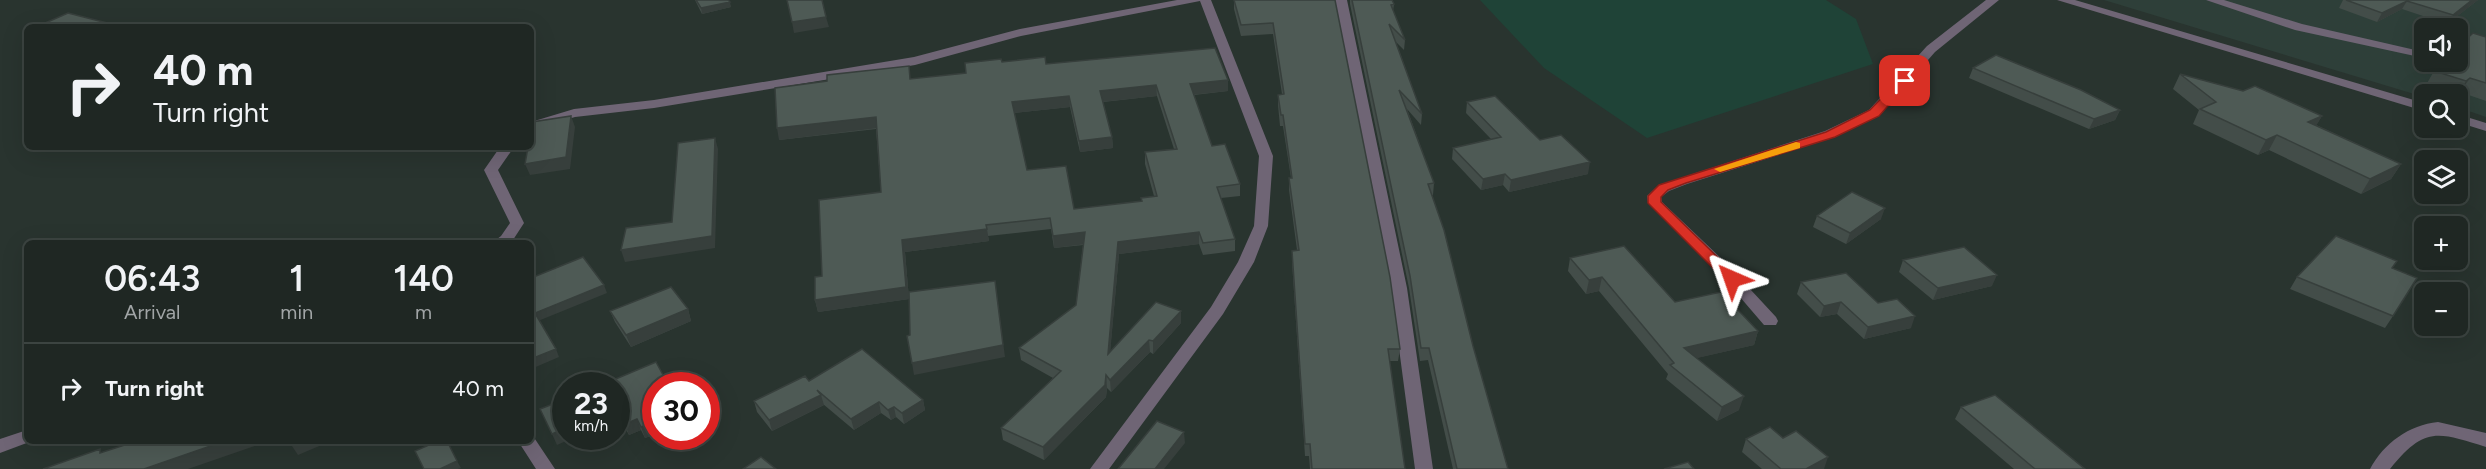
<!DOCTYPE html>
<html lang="en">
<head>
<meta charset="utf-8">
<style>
	body { margin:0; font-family:Figtree,sans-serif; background:#272f2b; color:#f1f3f6; height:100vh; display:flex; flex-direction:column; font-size:22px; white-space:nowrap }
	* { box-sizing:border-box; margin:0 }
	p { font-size:20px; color:#a1a5a6 }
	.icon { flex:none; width:33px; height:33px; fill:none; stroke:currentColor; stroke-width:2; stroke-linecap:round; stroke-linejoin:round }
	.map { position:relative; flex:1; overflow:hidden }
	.sheet { position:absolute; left:24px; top:240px; width:510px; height:204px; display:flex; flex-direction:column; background:#1f2723; border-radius:9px; box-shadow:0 6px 24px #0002,0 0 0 2px #3c4441 }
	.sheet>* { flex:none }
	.banner { position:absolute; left:24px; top:24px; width:510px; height:126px; border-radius:9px; box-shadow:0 6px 24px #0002,0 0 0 2px #3c4441; background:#1f2723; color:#f1f3f6; overflow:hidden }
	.fabs { position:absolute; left:2414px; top:18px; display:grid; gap:12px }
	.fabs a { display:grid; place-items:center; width:54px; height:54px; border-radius:9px; background:#1f2723; box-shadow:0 6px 24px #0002,0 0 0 2px #3c4441; font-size:30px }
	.speed { position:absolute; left:552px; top:372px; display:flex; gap:12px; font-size:30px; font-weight:700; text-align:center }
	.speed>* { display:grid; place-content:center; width:78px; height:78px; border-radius:50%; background:#1f2723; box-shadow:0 6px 24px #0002,0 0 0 2px #3c4441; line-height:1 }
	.speed small { font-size:15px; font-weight:400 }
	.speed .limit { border:9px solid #d22; background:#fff; color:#111 }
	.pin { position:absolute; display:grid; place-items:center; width:51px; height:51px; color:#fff; margin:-26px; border-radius:12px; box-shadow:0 3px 9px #0006 }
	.me { position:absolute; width:66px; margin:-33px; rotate:317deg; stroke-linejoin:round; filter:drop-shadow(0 0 4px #0008) }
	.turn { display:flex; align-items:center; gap:21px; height:126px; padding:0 30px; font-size:27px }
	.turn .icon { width:78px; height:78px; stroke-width:2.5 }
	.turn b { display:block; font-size:42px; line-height:51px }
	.eta { display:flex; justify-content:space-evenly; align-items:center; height:102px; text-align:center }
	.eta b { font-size:36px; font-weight:600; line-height:42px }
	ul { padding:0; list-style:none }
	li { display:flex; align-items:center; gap:18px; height:90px; padding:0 30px; border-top:2px solid #3c4441 }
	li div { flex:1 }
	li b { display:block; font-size:22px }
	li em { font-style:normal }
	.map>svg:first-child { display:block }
	.built { fill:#2e3f39; fill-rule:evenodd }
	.green { fill:#1f4337 }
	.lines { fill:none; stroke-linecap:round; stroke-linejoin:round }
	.street { fill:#6f6575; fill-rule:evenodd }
	.wall { fill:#434d49; fill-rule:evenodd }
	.shaded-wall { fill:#373f3c }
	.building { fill:#4e5a55; stroke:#373f3c; stroke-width:1.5; fill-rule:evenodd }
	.route { fill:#d93025; stroke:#8d1f18; stroke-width:1.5 }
	.slow { fill:#f59e0b }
</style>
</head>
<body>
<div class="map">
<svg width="2486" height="469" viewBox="0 0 2486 469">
	<rect width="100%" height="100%" fill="#29342f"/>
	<path class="built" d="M2104,0H2486V117L2457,107V94L2424,97ZM2424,28H2457V62H2424Z"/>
	<path class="green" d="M1480,0H1826L1856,19L1873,64L1647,138L1544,68Z"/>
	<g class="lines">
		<path class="street" d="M1177,0H1211L1273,156L1268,226L1254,262L1223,314L1109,469H1090L1211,307L1238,262L1254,226L1259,156L1200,1L1021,36L915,65L654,108L575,117L531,130V122L574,109L654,100L914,57L1020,29Z
			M1335,0H1347L1407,288L1433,469H1415L1391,288Z
			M1986,0H1999L1935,52L1879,116L1835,137L1687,184L1669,191L1661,197L1662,202L1725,262L1776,317L1778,321L1776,325H1764L1715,268L1648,203L1647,196L1659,185L1825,131L1869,110L1927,46Z
			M2057,0H2075L2424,103V111Z
			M2206,0H2224L2302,24L2424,52V58L2295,30Z
			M2457,114L2486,123V131L2457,122Z
			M500,147H514L498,170L524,223L511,243H492L501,236L510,223L484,170Z
			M2438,422L2486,433V447C2437,432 2425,426 2390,469H2370C2384,443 2409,425 2438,422Z
			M27,430V441H32L0,453V439Z
			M531,436H533L555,469H536L518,441H531Z"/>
	</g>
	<path class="wall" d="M695,0H728L731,7L702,14Z
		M1234,0H1335L1400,349L1398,361H1389L1405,469H1310L1309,456H1305L1292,262V251L1297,250L1289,190V178H1291L1283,126H1280L1278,105V95L1282,94L1273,34L1241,36L1234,9Z
		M1350,0H1392L1394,4L1393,11L1405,40L1404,50L1396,42L1422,114L1421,125L1407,109L1434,183L1433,195H1432L1473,346L1508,469H1453L1428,360L1420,361L1409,288L1350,4Z
		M2343,0H2478L2447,24L2402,9L2377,22L2339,8Z
		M2486,37V101L2460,92L2457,95V94H2454L2426,85L2434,71Z
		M1002,62L1046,64L1228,80V91L1194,95L1212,146L1240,184V196L1221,198L1235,239V251L1203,255L1199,244L1119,254L1110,351L1181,323L1153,354L1150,352L1111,392L1107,388L1106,397L1044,460L1003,440L1001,428L1053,378L1021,360L1019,348L1076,305L1083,245L1054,248L1051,229L988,236L989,241L905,252L909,299L818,312L815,300L822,276L881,192L876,129L779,140L827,81L911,79L966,73ZM1157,96L1174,149L1145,152V164L1154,196L1141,198V201L1074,209L1027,170L1014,113L1070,107L1080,152L1113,148L1112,137L1103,102Z
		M1973,68L2120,110L2115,120L2089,129L1969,78Z
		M2180,74L2322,116L2316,125L2401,164L2391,179L2361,194L2269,150L2258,155L2193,124L2199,110L2173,89Z
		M1467,102L1540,140L1588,174L1509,192L1503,185L1481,190L1452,159L1453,148L1491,139L1466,113Z
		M1817,216L1881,219L1846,244L1813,227Z
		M1570,258L1675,302L1758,331L1754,345L1696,358L1739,410L1717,421L1666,379L1668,374L1599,291L1586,294L1568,271Z
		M1903,260L1992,286L1933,300L1899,272Z
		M2393,268V316L2385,328L2290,289L2297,277Z
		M1801,282L1878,303L1911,328L1864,339L1837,314L1820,317L1797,294Z
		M688,309L691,321L631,347L615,322L610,311Z
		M809,381L923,400L925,410L904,424L896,417L891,420L881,413L854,430L823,404L824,405L772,431L757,412L754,401Z
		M616,386H656V434L645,438L641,430L629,435L620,419L616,420Z
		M1961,407L2085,469H2014L1955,419Z
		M1746,439L1824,469H1762L1742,452Z"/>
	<path class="shaded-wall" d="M2472,0H2478L2447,24L2453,15Z
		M2407,1L2402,9L2377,22L2382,13Z
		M730,2L731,7L702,14L701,8Z
		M826,17L829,27L794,33L792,22Z
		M2470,78L2460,92L2457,95L2466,81Z
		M1228,80V91L1190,95V84Z
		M1156,85L1157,96L1101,102L1100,91Z
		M1069,96L1070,107L1013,113L1012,102Z
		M2120,110L2115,120L2089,129L2094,119Z
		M571,116L575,127L570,169L530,175L525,164Z
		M2322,116L2313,131L2308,122Z
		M876,117L878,128L779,140L777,128Z
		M2277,135L2269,150L2258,155L2266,140Z
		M1112,137L1113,148L1080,152L1079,141Z
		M715,138L718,149L715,248L625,262L621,250L712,236Z
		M1590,162L1588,174L1509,192L1511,180Z
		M2401,164L2391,179L2361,194L2370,179Z
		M1505,174L1503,185L1481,190L1483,179Z
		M1885,208L1881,219L1846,244L1850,233Z
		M987,229L989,241L905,252L909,299L818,312L815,300L902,240Z
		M1085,232L1086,244L1054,248L1053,236Z
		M1199,232V244L1119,254L1109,366L1108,354L1118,242Z
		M1997,275L1992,286L1933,300L1938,288Z
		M1602,277L1599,291L1586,294L1589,280Z
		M995,281L1005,357L914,375L912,363Z
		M604,285L607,293L538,321L535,313Z
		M1841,302L1837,314L1820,317L1824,306Z
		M688,309L691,321L631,347L626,335Z
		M1181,311V323L1153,354V341Z
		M1915,316L1911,328L1864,339L1868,327Z
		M1758,331L1754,345L1680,362L1684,348Z
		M1149,340L1150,352L1111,392L1110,380Z
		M556,349L559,357L531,369V359Z
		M1106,375L1107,388L1106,397L1044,460L1043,447Z
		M821,395L824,405L772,431L769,420Z
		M1744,396L1739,410L1717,421L1722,407Z
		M923,400L925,410L904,424L902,413Z
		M879,402L881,413L854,430L851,419Z
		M894,407L896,417L891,420L888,410Z
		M616,409L620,419L616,420Z
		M637,419L641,430L629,435L625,424Z
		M656,421V434L645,438L641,427Z
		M566,428V436H577L557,445L552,434Z
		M1184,432L1185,443L1164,469H1155Z
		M225,441H263V443L188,469H144Z
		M295,441H331L298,455L290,443Z
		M1828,457L1824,469H1806Z
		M457,461L461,468L458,469H440Z"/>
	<path class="building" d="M696,0H728L730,2L701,8Z
		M787,0H822L826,17L792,22Z
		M1234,0H1335L1390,277L1400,349H1388L1405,469H1312L1310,444H1305L1292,251L1299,250L1289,178H1292L1283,115H1281L1278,95L1284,94L1273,23L1241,25Z
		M1352,0H1392L1394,4L1391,5L1405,40L1389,24L1422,114L1399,90L1434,183L1428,184L1444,230L1473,346L1508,469H1457L1429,348H1421L1410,276Z
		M2346,0H2472L2453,15L2407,1L2382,13Z
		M68,13L111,24L104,27H36Z
		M2473,33L2486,37V83L2470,78L2466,81L2434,71L2444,62H2457V48Z
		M1215,48L1228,80L1190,84L1212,146L1225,144L1240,184L1217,187L1235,239L1203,243L1199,232L1118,242L1108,354L1156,302L1181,311L1153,341L1149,340L1110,380L1106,375L1105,385L1043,447L1001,428L1061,371L1019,348L1076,305L1085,232L1053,236L1050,218L986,225L987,229L902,240L906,287L815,300V277L822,276L819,200L881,192L876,117L777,128L775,88L827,81V75L909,66L910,79L966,73L965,63L1001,59L1002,62L1045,57L1046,64ZM1156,85L1177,149L1145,152L1157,196L1141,198L1142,201L1074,209L1066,166L1027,170L1012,102L1069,96L1079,141L1112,137L1100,91Z
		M1996,55L2081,90L2120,110L2094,119L1973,68Z
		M2180,74L2243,91L2255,86L2322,116L2308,122L2401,164L2370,179L2277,135L2266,140L2200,109L2216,102Z
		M1495,96L1540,140L1561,135L1590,162L1511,180L1505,174L1483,179L1453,148L1501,137L1467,102Z
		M571,116L566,157L525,164L528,147H531V129L532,122Z
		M715,138L712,236L621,250L626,228L672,222L678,143Z
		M1852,192L1885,208L1850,233L1817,216Z
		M2336,236L2397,261L2392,268L2417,278L2393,316L2297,277Z
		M1624,246L1675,302L1721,292L1758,331L1684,348L1744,396L1722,407L1670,365L1674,363L1602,277L1589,280L1570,258Z
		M1964,247L1997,275L1938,288L1903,260Z
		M583,257L604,285L535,313L556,349L531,359V278Z
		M1846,273L1878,303L1897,299L1915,316L1868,327L1841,302L1824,306L1801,282Z
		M995,281L1003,345L912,363L907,336L910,335L909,292Z
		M671,287L688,309L626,335L610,311Z
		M862,349L923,400L902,413L894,407L888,410L879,402L851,419L817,390L821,395L769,420L754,401L805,376L809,381Z
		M656,362L669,386H656V421L641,427L637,419L625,424L616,409V386H599Z
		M1995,395L2085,469H2035L1961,407Z
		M566,399V428L552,434L540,409Z
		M1157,421L1184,432L1155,469H1118Z
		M1770,427L1783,438L1796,431L1828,457L1806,469H1781L1746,439Z
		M137,441H225L144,469H43L100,449V453Z
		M438,441H447L457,461L440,469H424L415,451Z
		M761,457L776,469H743Z
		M1688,462L1694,469H1664Z"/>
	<path class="route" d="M1900,79L1910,81L1879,116L1835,137L1686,183L1668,190L1661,197V202L1737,276V282H1727L1648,203V196L1659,185L1826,132L1870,110Z"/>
	<path class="slow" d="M1796,142L1800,143V148L1720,172L1714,169Z"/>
</svg>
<div class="fabs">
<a><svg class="icon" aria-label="sound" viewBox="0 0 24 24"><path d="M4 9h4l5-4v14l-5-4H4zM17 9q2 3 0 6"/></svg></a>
<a><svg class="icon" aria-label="search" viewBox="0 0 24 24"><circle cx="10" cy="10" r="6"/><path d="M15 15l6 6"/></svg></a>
<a><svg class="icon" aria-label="layers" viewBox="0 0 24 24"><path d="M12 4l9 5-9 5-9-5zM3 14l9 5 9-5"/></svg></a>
<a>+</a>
<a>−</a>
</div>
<div class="speed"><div>23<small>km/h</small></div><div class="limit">30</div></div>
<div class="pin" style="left:1905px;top:81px;background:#d93025"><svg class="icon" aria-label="arrive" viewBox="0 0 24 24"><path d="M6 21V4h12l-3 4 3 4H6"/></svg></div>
<svg class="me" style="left:1732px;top:279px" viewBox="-20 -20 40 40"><path d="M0-17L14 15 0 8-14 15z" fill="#d93025" stroke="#fff" stroke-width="4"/></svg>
<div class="banner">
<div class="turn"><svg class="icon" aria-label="right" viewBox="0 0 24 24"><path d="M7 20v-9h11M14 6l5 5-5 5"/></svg><div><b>40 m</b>Turn right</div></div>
</div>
<section class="sheet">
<div class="eta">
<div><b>06:43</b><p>Arrival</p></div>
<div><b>1</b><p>min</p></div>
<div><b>140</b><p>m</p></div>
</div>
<ul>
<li><svg class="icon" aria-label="right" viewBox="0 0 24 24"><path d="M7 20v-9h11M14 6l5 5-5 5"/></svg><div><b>Turn right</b></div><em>40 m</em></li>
</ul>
</section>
</div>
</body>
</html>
